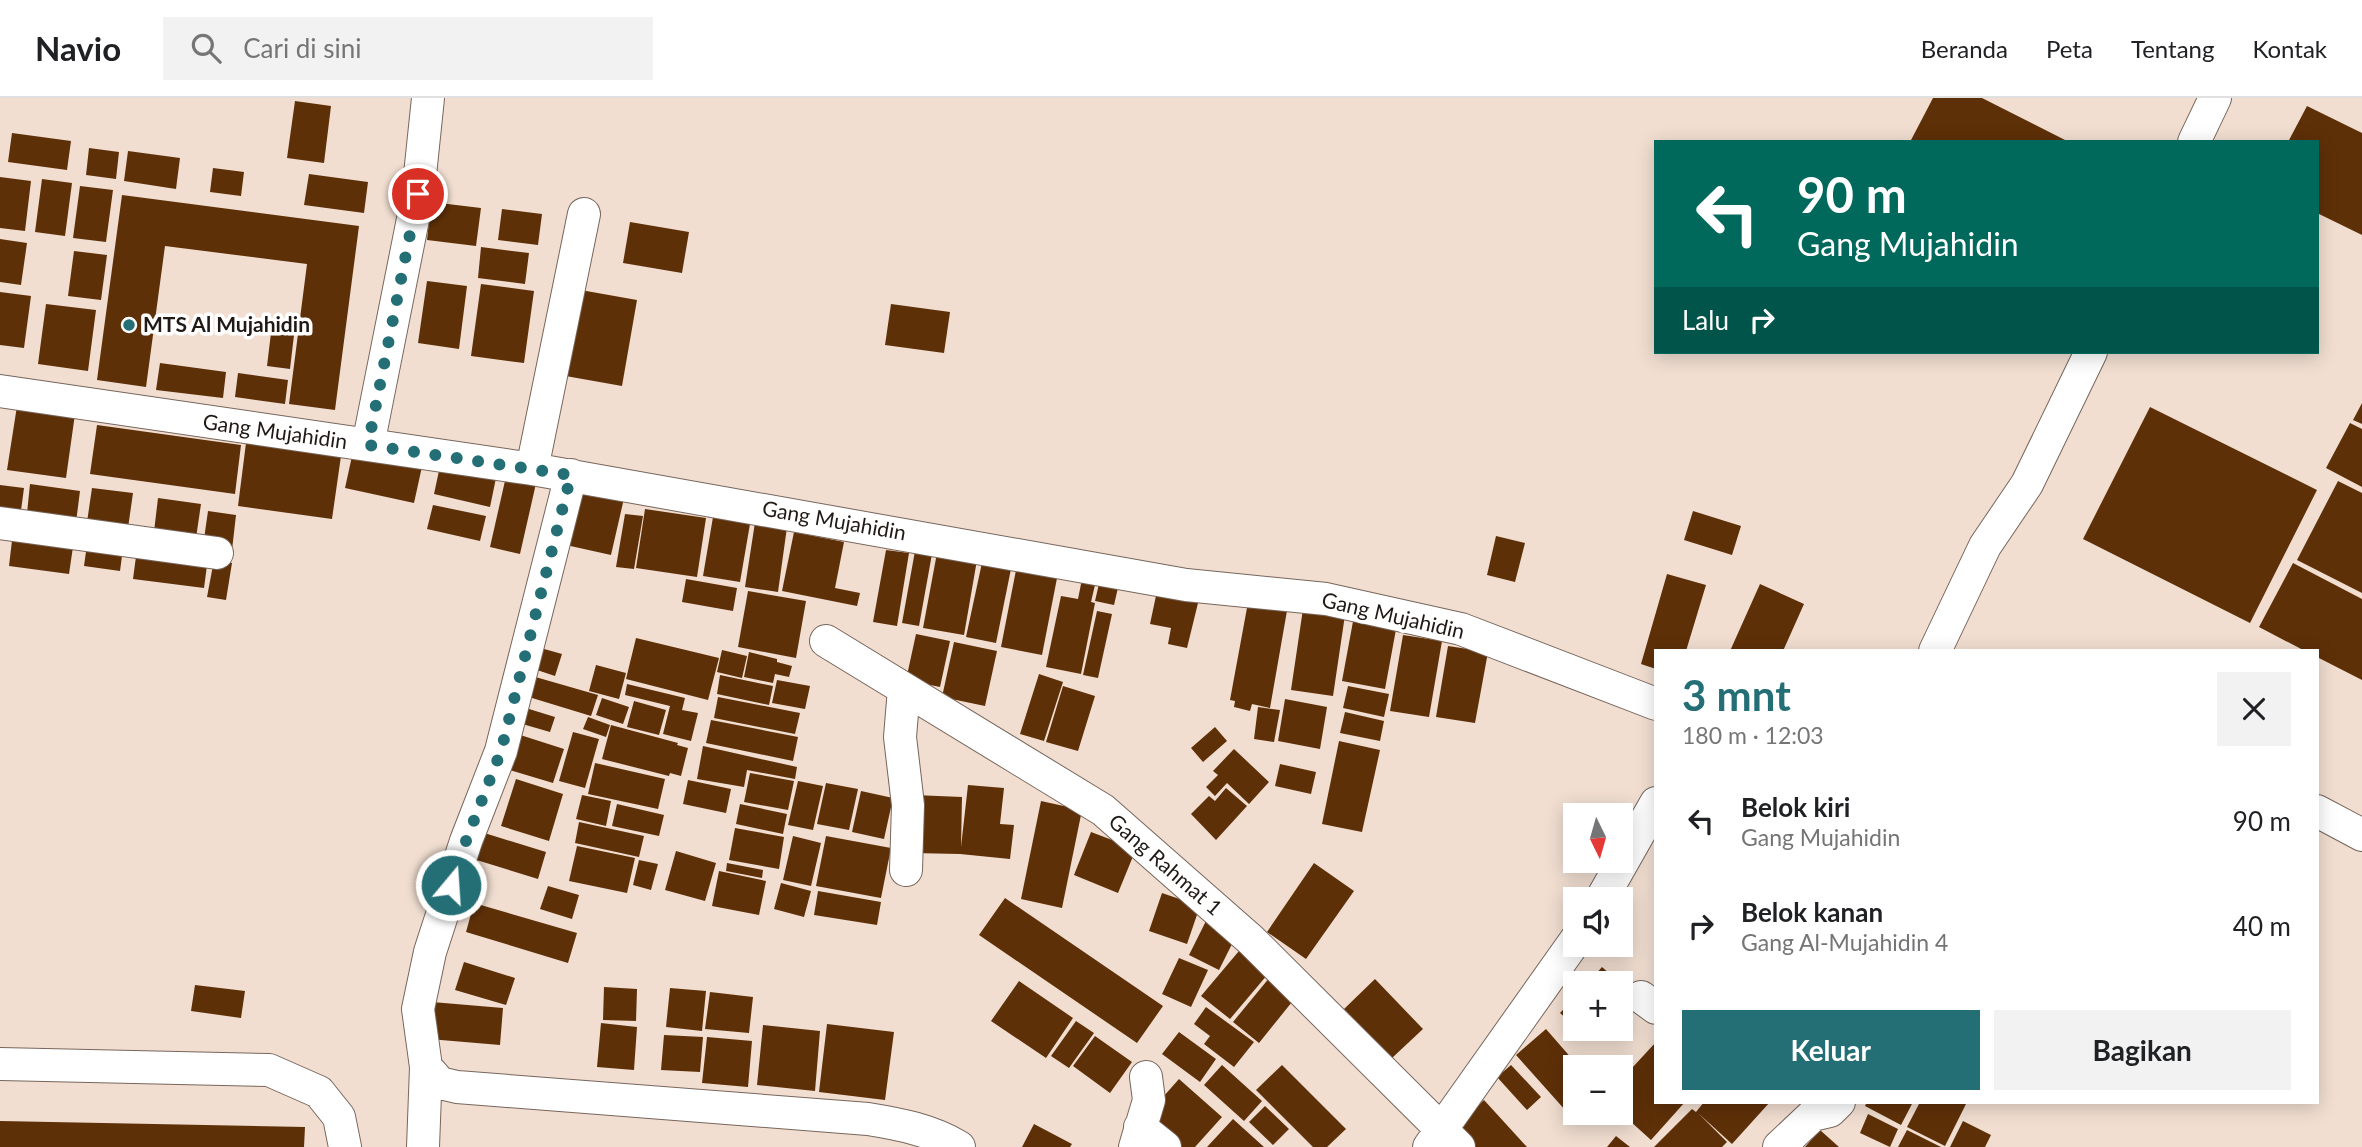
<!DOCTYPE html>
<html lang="id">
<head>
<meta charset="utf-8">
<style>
	body { margin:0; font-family:Lato,sans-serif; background:#f2f2f2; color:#202124; height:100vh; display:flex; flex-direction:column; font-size:26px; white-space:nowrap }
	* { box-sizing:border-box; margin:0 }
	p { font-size:23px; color:#757577 }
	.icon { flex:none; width:38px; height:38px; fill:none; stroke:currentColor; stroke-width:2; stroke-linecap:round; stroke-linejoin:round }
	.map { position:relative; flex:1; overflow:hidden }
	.sheet { position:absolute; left:1654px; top:551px; width:665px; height:455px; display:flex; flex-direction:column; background:#fff; border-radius:0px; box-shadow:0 4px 18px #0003 }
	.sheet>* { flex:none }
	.guide { position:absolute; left:1654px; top:42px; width:665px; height:214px; border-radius:0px; box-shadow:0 4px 18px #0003; background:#00695c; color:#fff; overflow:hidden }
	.needle { width:46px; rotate:175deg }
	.fabs { position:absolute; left:1563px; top:705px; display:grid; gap:14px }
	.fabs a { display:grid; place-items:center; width:70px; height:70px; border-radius:0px; background:#fff; box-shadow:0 4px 18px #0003; font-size:35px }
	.pin { position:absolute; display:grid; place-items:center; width:60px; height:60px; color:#fff; margin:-30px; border:4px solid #fff; border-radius:50%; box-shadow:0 2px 7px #0007 }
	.me { position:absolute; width:77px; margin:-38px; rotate:18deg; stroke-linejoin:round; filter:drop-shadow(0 0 5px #0008) }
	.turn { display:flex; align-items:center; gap:24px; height:147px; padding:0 28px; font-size:32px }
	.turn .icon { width:91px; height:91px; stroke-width:2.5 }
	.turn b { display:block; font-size:49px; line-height:60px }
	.then { display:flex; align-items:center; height:66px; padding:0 28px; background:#0003; gap:14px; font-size:26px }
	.round { display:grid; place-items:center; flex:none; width:74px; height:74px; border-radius:0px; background:#f2f2f2 }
	.overview { display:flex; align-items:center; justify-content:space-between; height:119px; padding:0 28px }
	h1 { font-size:42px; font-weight:700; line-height:52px; color:#246e76 }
	.primary-button { display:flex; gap:14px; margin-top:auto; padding:14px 28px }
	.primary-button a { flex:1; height:80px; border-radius:0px; background:#246e76; color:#fff; font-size:28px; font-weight:700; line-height:80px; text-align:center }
	.primary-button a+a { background:#f2f2f2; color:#202124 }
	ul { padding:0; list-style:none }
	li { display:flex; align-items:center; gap:21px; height:105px; padding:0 28px }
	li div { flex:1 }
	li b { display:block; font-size:26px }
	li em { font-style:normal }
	header { display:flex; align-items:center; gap:42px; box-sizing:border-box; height:98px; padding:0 35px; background:#fff; border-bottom:2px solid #e0e0e0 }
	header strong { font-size:33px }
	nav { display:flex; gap:38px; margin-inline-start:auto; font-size:24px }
	.search { width:490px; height:63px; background:#f2f2f2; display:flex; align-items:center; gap:18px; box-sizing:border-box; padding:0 24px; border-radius:0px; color:#757577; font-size:26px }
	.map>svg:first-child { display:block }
	.building { fill:#5e3008 }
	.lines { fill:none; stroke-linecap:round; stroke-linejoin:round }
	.minor-casing { stroke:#77665c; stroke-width:34 }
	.minor { stroke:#fff; stroke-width:32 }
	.route { stroke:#246e76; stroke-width:12; stroke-dasharray:0 21.6 }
	.poi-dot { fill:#246e76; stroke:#fff; stroke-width:2.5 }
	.labels { text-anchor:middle; stroke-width:7; stroke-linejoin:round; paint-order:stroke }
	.poi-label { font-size:21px; font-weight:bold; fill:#201915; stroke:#fff; text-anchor:start }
	.street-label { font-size:21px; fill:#201915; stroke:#fff }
</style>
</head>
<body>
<header>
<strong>Navio</strong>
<div class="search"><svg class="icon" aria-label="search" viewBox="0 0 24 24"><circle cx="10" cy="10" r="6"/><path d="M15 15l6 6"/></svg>Cari di sini</div>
<nav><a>Beranda</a><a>Peta</a><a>Tentang</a><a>Kontak</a></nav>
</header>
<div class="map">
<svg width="2362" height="1049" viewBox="0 0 2362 1049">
	<rect width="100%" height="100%" fill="#f1ded1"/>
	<path class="building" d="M1933,0H1982L2069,44H1910Z
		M295,3L331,8L324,65L287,60Z
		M2307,8L2362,35V137L2317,115V44H2288Z
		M12,35L71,43L67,72L8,64Z
		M89,50L119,54L116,81L86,77Z
		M128,53L180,60L176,91L124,83Z
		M213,70L244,74L241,98L210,94Z
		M309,76L368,84L364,115L304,107Z
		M0,79L31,83L25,133L0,130Z
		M42,81L72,85L65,138L35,134Z
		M80,88L113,92L106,144L73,140Z
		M122,97L359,128L335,312L289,306L307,166L165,148L146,289L97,282Z
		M431,104L481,110L476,148L427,142Z
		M502,111L542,116L538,147L498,142Z
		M630,124L689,134L682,175L623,165Z
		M0,141L27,145L21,187L0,184Z
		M481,149L529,155L525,186L478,180Z
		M74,153L107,157L101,202L68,198Z
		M427,183L467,188L459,251L418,245Z
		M481,186L534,193L524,265L471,258Z
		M575,191L637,202L622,288L560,277Z
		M0,194L31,198L24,250L0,247Z
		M46,206L96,212L88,273L38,266Z
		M891,206L950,214L944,255L885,247Z
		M271,235L294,237L290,271L267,268Z
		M160,265L226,274L223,300L156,292Z
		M238,275L288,282L285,306L235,299Z
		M2362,305V326L2353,322Z
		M17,308L75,316L66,380L7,372Z
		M2150,309L2317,392L2250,525L2083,441Z
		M2350,325L2362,331V389L2326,370Z
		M97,327L241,347L235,396L90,376Z
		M246,345L341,358L332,421L238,408Z
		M354,349L423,364L414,405L345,390Z
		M440,368L496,380L490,409L434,396Z
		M507,374L537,381L520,456L490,449Z
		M2338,383L2362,395V495L2297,462Z
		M30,386L80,393L75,432L26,425Z
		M579,386L625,396L611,457L566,447Z
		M0,387L24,390L20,420L0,417Z
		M92,390L133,395L127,437L86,431Z
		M158,400L201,406L195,447L153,442Z
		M433,407L486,418L480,443L427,431Z
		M645,411L706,420L697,479L636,470Z
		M208,413L236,417L232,452L203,448Z
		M1693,413L1741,428L1732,457L1684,442Z
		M625,416L643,418L634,471L616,469Z
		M756,418L788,422L778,494L745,489Z
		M713,419L750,426L740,484L703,478Z
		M13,434L74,442L69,476L9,468Z
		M794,434L844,444L835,490L860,495L857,508L782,493Z
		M1496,438L1525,445L1515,484L1487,477Z
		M88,439L124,443L120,473L84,468Z
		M137,451L208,460L204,490L133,481Z
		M886,452L909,455L897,528L873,524Z
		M915,453L932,456L919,528L902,525Z
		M937,455L977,462L964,537L923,530Z
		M983,460L1012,466L996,545L966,539Z
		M214,462L232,465L226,502L207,499Z
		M2293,465L2362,501V582L2317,559V553H2305L2259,529Z
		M1017,467L1058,475L1042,557L1001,549Z
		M1084,471L1098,474L1091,504L1095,505L1081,576L1046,569L1061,498L1078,501Z
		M1667,476L1706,487L1686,553H1656V571L1641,566Z
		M1101,477L1120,481L1114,507L1095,503Z
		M686,481L737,490L733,513L682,504Z
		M1760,486L1804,506L1783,553H1730Z
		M748,493L806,503L796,560L738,549Z
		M1157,493L1199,501L1187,550L1168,546L1171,530L1150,526Z
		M1249,499L1288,507L1270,610L1252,606L1250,613L1234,609L1235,603L1230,602Z
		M1303,511L1345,517L1333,598L1291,592Z
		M1097,513L1112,516L1098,580L1083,577Z
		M1354,518L1397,526L1385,591L1342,583Z
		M916,536L950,543L940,589L906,582Z
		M1403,537L1442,543L1429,619L1390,613Z
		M636,540L719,560L708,602L626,581Z
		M954,544L997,553L985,608L942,599Z
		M1448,548L1488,554L1475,625L1436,619Z
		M537,549L562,556L555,578L531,570Z
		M722,552L747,558L742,580L717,574Z
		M749,554L777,561V564L792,568L789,579L775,576L773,585L744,579Z
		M596,567L626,575L619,601L589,593Z
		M525,576L598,597L591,618L519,596Z
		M1039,576L1063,584L1044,643L1020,636Z
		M720,577L773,588L769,607L717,596Z
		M777,582L810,588L805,611L772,605Z
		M627,586L685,600L682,612L698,615L691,643L663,636L670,608L625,597Z
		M1063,588L1095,598L1078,653L1046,644Z
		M1348,588L1389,596L1384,619L1343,610Z
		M718,599L800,615L795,636L714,620Z
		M602,600L629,609L623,626L596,617Z
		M1285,601L1327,609L1320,651L1278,643Z
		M634,603L666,612L659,637L627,629Z
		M516,607L555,619L550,634L512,623Z
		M1258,609L1280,612L1274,644L1254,641Z
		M1345,614L1384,623L1380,643L1340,635Z
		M588,619L610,627L606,639L583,631Z
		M711,622L798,639L793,663L706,645Z
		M611,627L678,645L677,647L688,650L681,678L670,675L669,678L602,661Z
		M1215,629L1227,643L1203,664L1191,650Z
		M573,634L599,641L585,690L559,683Z
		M514,635L564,651L553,685L503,670Z
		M1339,643L1380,652L1362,734L1322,726Z
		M703,648L797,669L795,681L747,672L744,689L697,681Z
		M1234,651L1269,684L1249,706L1227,685L1215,698L1206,689L1218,677L1213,673Z
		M595,665L665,681L658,711L588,696Z
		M1280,666L1316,674L1311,696L1275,688Z
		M750,675L794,683L788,712L744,704Z
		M516,681L563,696L549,743L501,728Z
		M688,682L731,691L726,715L683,706Z
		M798,683L823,688L813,732L788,727Z
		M826,685L858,691L849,732L817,726Z
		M968,687L1004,690L1000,726L1014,727L1010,761L960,756L912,755L914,697L962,699L961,749Z
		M1226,690L1247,708L1216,742L1191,716L1209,698L1215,703Z
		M861,693L893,700L884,741L852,734Z
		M582,697L611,703L606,728L576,721Z
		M1041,703L1082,712L1062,810L1021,801Z
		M617,706L664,717L659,738L612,728Z
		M740,706L787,716L783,736L736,726Z
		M579,724L644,738L639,759L575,745Z
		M735,730L784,739L779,771L729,762Z
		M478,733L546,754L538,781L470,760Z
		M1091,734L1136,751L1118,795L1074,777Z
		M793,738L821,745L811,788L783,782Z
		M826,738L891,750L881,800L816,788Z
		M577,748L635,760L627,795L569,783Z
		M676,753L716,765L705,803L665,792Z
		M639,762L658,766L651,792L633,787Z
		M727,765L763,772L762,780L726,773Z
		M1314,765L1354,793L1306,861L1267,834Z
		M719,773L766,783L759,817L712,808Z
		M781,785L811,793L804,819L774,811Z
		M548,788L579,797L572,821L540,811Z
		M818,793L881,804L877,827L814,817Z
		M1162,795L1200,808L1187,846L1149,833Z
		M1005,800L1163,908L1137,945L979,837Z
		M474,805L577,835L568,865L466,834Z
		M1208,819L1238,834L1219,872L1189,857Z
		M1239,853L1268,876L1230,921L1201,898Z
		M1179,860L1208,872L1191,909L1162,896Z
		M464,864L515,880L506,907L455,892Z
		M1602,869L1627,891L1620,899V886H1587Z
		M1270,879L1296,899L1259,945L1233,924Z
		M1375,881L1423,931L1392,960L1344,911Z
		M1019,883L1073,920L1046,960L991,923Z
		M195,887L245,893L241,920L191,913Z
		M604,889L637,891L636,923L603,922Z
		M670,890L706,893L702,933L666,929Z
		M710,894L753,899L749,935L705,931Z
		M1575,899V928L1560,915Z
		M432,904L503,910L500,947L429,941Z
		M1206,909L1254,944L1234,969L1204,946L1210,938L1194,926Z
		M1076,923L1094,935L1069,970L1051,958Z
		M601,925L637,929L634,972L597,969Z
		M827,926L894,934L885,1002L819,994Z
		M763,927L820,933L815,993L757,987Z
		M1546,931L1580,970H1575V1004L1566,1013L1516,957Z
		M1179,934L1216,961L1200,984L1162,956Z
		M664,937L703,939L700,974L661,972Z
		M1095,938L1132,964L1110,995L1073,968Z
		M707,939L752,943L748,989L702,985Z
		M1656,944V1004H1685L1651,1042L1620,1014V983Z
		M1222,967L1262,1003L1244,1023L1204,987Z
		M1282,967L1346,1031L1327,1049H1313L1256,992Z
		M1511,967L1541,999L1527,1012L1497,979Z
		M1179,981L1222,1019L1195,1049H1182L1147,1017Z
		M1484,1002L1527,1049H1468L1452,1032Z
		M1704,1004H1770L1732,1046L1698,1015L1727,1044L1722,1049H1654L1692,1011L1696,1014Z
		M1867,1004H1913L1901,1027L1865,1008Z
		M1920,1004H1967L1945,1048L1907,1029Z
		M1265,1008L1289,1031L1273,1047L1249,1024Z
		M1868,1016L1898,1031L1890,1049L1860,1035Z
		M1233,1021L1264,1049H1207Z
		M0,1023L305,1029L304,1049H0Z
		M1963,1023L1991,1037L1985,1049H1950Z
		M1034,1026L1072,1046L1070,1049H1022Z
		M1820,1032L1839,1049H1805Z
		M1907,1032L1941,1049H1898Z
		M1616,1038L1630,1049H1607Z"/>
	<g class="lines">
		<defs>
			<path id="minor" d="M2194,44L2215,0
				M0,293L532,371L1186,487L1326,501L1461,531L1656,606
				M368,347L418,96L428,0
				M532,371L584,116
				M571,377L501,653L466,743L430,854L418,911L426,969L440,985L457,989L868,1021C899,1026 931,1032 959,1049
				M0,425L217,455
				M826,543L1103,712L1251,842L1459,1049
				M1935,553L1985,448L2027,386L2091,254
				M904,591L900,639L908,707L906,772
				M2317,713L2362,737
				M1601,802L1656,705
				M1641,899L1656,910
				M0,966L269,972L319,994L339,1019L345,1049
				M1140,1029L1165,1049
				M423,1049L426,969
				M1135,1049L1149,1002L1146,979
				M1429,1049L1575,843
				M1779,1049L1813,1017L1830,1013L1839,1004"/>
		</defs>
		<use href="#minor" class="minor-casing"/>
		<use href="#minor" class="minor"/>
	</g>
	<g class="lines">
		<path class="route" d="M418,96L368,347L571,377L501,653L466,743L451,787"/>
	</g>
	<circle class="poi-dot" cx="129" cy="227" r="7"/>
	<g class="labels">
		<g class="poi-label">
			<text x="143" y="234">MTS Al Mujahidin</text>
		</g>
		<g class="street-label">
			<text transform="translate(275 334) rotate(8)" y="7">Gang Mujahidin</text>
			<text transform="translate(834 423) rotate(10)" y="7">Gang Mujahidin</text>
			<text transform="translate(1393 518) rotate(13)" y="7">Gang Mujahidin</text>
			<text transform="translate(1165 767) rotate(41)" y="7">Gang Rahmat 1</text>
		</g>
	</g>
</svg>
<div class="fabs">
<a><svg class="needle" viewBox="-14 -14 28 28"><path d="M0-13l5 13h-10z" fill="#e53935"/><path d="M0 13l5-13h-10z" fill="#757577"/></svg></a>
<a><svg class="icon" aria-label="sound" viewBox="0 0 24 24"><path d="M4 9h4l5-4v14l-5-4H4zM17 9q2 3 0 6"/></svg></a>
<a>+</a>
<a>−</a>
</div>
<div class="pin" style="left:418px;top:96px;background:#d93025"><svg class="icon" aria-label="arrive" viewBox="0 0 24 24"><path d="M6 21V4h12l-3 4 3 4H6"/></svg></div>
<svg class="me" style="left:451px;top:787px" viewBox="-20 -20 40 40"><circle r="17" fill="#246e76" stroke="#fff" stroke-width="3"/><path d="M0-11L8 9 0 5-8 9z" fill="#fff"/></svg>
<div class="guide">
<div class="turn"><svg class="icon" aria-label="left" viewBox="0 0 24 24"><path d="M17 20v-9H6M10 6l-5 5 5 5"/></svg><div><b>90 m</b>Gang Mujahidin</div></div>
<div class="then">Lalu<svg class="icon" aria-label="right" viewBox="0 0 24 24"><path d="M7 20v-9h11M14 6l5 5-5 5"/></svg></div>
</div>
<section class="sheet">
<div class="overview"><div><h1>3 mnt</h1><p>180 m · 12:03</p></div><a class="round"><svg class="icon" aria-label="close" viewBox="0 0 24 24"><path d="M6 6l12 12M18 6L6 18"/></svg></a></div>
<ul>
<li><svg class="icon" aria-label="left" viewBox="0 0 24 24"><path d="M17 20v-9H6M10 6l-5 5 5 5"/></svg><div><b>Belok kiri</b><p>Gang Mujahidin</p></div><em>90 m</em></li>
<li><svg class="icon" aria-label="right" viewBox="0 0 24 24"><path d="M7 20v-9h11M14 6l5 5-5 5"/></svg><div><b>Belok kanan</b><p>Gang Al-Mujahidin 4</p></div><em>40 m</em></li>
</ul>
<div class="primary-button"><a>Keluar</a><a>Bagikan</a></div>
</section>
</div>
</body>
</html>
